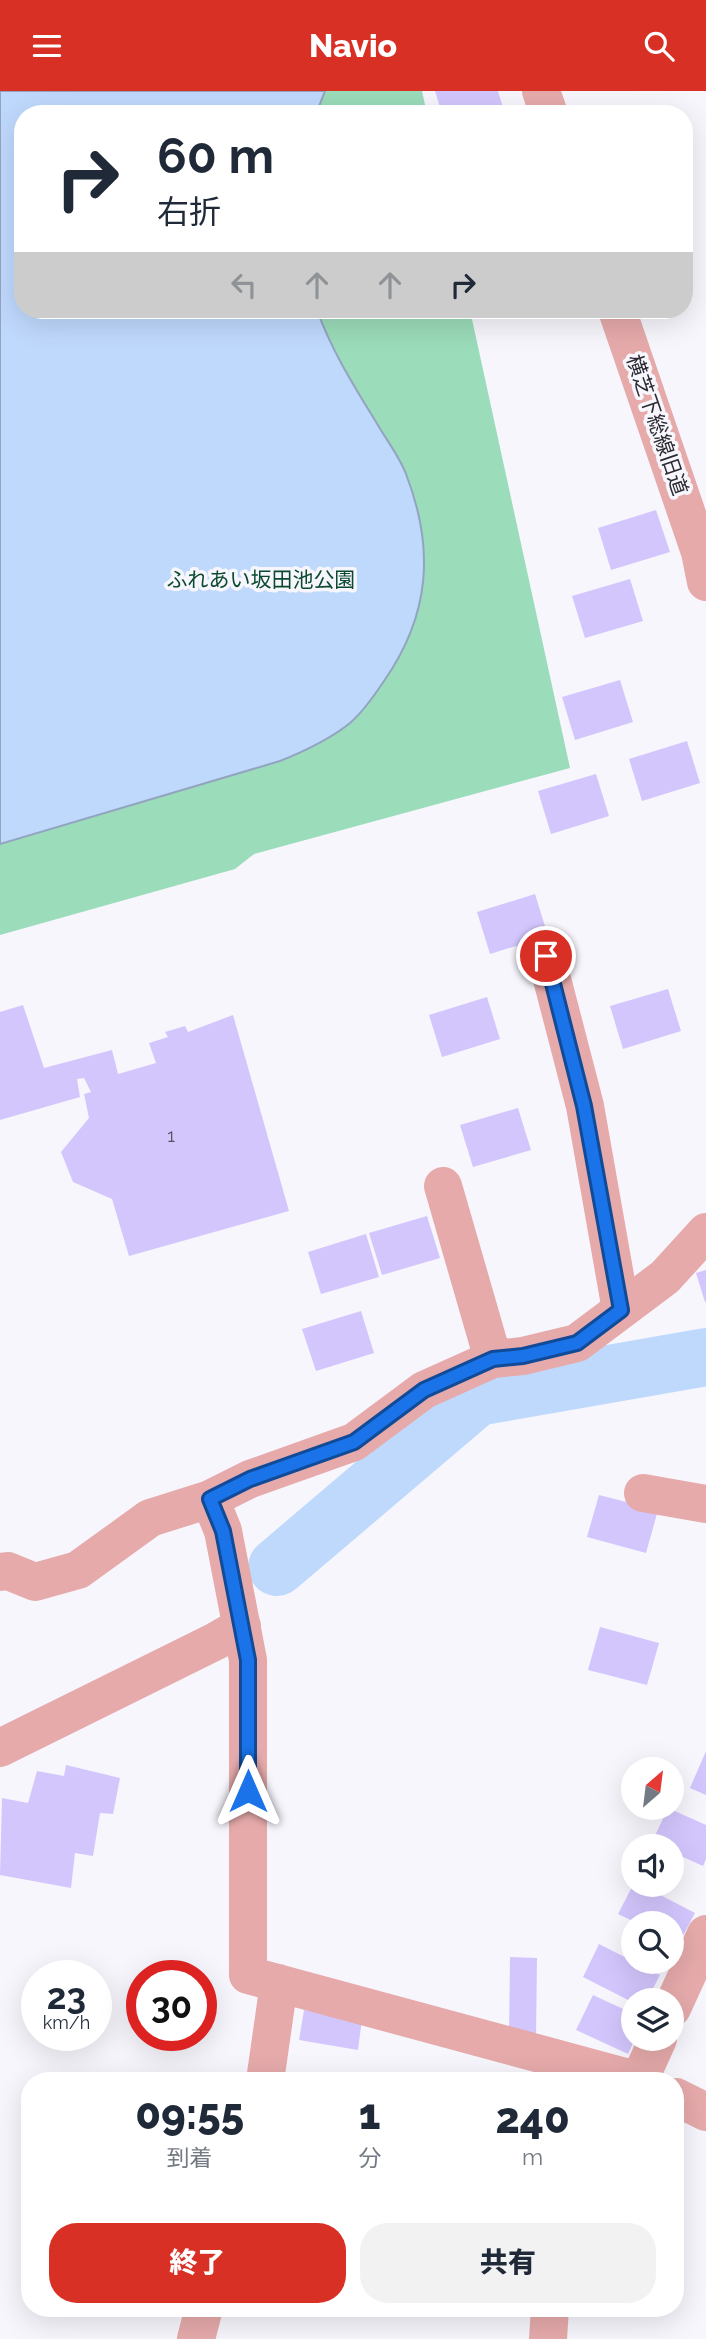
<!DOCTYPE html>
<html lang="ja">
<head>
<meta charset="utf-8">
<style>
	body { margin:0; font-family:Raleway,"Noto Sans JP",sans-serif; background:#f2f2f3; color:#1f2937; height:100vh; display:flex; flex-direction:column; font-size:26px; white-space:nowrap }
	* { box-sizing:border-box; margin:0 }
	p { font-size:23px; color:#747a83 }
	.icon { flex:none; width:38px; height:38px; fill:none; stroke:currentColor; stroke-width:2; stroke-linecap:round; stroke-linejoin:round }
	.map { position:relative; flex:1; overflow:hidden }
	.side { position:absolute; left:21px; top:1981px; width:663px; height:245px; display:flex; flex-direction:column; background:#fff; border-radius:28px; box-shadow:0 7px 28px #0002 }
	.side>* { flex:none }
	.banner { position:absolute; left:14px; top:14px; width:679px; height:214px; border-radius:28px; box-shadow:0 7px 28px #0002; background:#fff; color:#1f2937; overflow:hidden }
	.needle { width:46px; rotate:28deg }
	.tools { position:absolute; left:621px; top:1666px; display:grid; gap:14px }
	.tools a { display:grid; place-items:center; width:63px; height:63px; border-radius:50%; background:#fff; box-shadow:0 7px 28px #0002; font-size:35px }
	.speed { position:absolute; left:21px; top:1869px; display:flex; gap:14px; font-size:35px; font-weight:700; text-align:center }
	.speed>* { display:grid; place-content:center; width:91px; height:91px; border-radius:50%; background:#fff; box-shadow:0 7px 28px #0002; line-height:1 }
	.speed small { font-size:18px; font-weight:400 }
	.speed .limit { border:10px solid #d22; background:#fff; color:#111 }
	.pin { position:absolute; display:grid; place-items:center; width:60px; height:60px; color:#fff; margin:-30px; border:4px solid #fff; border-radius:50%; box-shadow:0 2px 7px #0007 }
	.me { position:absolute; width:77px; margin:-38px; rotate:0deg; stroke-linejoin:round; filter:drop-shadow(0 0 5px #0008) }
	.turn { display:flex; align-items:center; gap:24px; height:147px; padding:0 28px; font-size:32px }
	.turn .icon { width:91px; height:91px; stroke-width:2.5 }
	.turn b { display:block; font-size:49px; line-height:60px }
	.lanes { display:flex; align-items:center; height:66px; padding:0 28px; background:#0003; justify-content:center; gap:35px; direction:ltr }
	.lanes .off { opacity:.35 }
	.eta { display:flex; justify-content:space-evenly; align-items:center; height:119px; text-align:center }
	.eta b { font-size:42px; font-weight:800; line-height:49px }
	.action { display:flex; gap:14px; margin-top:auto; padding:14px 28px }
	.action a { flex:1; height:80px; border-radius:28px; background:#d93025; color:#fff; font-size:28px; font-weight:800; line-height:80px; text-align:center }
	.action a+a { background:#f2f2f3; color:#1f2937 }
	header { display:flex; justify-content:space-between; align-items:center; height:91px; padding:0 28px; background:#d93025; color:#fff; font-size:32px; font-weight:800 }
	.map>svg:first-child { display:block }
	.green { fill:#9bdcba }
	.water { fill:#bfd9fd; stroke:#93a4c0; stroke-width:2 }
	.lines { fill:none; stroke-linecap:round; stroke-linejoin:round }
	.river { stroke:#bfd9fd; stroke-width:58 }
	.building { fill:#d3c6fd }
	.minor { stroke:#e6aaab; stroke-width:38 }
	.route-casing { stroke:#114b97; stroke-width:18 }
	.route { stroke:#1a73e8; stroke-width:12 }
	.labels { text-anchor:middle; stroke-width:7; stroke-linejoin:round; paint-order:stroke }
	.number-label { font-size:18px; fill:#555163 }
	.street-label { font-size:21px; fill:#2b2a30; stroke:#f7f6fd }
	.park-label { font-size:21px; fill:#0b4a31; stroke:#f7f6fd }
</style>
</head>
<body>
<header><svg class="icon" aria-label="menu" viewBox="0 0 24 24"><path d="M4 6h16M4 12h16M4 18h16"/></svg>Navio<svg class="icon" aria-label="search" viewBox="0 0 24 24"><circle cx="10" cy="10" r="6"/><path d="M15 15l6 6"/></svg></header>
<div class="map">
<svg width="706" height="2248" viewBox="0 0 706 2248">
	<rect width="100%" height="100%" fill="#f7f6fd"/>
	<path class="green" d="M0,0H422L427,23H23V219H470L570,677L254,763L235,778L0,844Z"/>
	<path class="water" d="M0,0H325L316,23H23V219H317C332,261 356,298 379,336C388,351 400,367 406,383C435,458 430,524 384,590C374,605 363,621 350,632C329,649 305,660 280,670L0,753Z"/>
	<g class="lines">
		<path class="river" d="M277,1476L477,1306L706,1266"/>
	</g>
	<path class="building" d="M435,0H498L505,23H442Z
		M656,419L670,461L611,479L598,437Z
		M630,488L643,530L585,547L572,505Z
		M620,589L633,631L575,649L562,606Z
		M687,650L700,692L642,710L629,668Z
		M596,683L609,725L551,743L538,700Z
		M535,803L548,845L490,863L477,821Z
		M668,898L681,940L623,958L610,915Z
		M487,906L500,948L442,966L429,924Z
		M23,914L44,977L112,959L118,983L156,972L149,952L168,946L165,941L185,935L188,941L233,924L289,1120L129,1165L112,1108L73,1091L61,1061L89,1027L84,1003L91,1001L84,987L77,988L80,1006L0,1029V921Z
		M518,1017L531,1059L473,1076L460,1034Z
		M427,1125L440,1167L382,1184L369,1142Z
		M366,1143L379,1186L321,1203L308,1161Z
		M706,1179V1211H705L696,1182Z
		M361,1220L374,1262L316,1280L302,1238Z
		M599,1404L658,1419L646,1462L587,1446Z
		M600,1536L659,1552L647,1594L588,1579Z
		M706,1660V1704L690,1697Z
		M66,1674L120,1687L113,1723L100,1722L93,1765L75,1762L71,1797L0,1784L2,1707L28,1712L37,1680L64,1685Z
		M668,1717L706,1734V1768L703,1775L672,1761V1755H660L652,1751Z
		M633,1794H641L695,1822L678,1854L672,1850V1832H637L618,1823Z
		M599,1853L660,1884L647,1909H634V1912L583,1886Z
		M510,1866L537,1867L536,1947H509Z
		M593,1904L634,1923L635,1948L628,1963L576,1939Z
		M304,1919L362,1928L358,1959L299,1949Z"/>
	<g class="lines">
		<path class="minor" d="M541,0L549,23
			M617,219L700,461L706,491
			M546,865L585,1015L621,1219
			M443,1095L493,1268
			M643,1402L706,1413
			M210,1408L223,1440L248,1569V1884L640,1990
			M0,1481L8,1480L35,1491L78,1479L150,1427L210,1408L250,1388L354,1351L424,1299L493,1268L523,1265L577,1252L665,1186L706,1141
			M0,1657L216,1550L242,1535
			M672,1917L706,1843
			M265,1990L279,1892
			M639,1990L658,1948
			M676,2006L706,2021
			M196,2248L204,2217
			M548,2248L550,2217"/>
	</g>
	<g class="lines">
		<defs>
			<path id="route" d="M248,1700V1569L223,1440L210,1408L250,1388L354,1351L424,1299L493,1268L523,1265L577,1252L621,1219L584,1015L546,865"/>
		</defs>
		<use href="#route" class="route-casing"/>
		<use href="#route" class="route"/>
	</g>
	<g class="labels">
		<g class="number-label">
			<text x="171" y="1051">1</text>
		</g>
		<g class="street-label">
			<text transform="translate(657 334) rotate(71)" y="7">横芝下総線旧道</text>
		</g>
		<g class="park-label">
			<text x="261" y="496">ふれあい坂田池公園</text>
		</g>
	</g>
</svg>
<div class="tools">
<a><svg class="needle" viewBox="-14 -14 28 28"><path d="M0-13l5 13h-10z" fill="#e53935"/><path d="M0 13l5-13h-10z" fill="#747a83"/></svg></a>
<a><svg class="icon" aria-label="sound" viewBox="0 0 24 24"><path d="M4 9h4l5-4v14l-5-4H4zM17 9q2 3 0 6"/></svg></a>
<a><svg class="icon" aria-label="search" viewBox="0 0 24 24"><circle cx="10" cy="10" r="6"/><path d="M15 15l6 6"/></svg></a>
<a><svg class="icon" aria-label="layers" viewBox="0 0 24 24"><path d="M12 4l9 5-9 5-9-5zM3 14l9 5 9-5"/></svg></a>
</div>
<div class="speed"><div>23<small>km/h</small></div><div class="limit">30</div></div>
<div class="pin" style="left:546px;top:865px;background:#d93025"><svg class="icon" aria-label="arrive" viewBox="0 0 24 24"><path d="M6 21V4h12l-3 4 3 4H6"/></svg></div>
<svg class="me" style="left:248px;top:1700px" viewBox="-20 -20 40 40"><path d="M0-17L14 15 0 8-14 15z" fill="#1a73e8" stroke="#fff" stroke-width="4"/></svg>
<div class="banner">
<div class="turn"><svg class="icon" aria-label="right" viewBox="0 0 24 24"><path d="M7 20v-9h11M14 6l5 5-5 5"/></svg><div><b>60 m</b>右折</div></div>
<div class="lanes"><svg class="icon off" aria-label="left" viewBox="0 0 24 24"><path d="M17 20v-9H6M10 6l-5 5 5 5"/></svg><svg class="icon off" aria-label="ahead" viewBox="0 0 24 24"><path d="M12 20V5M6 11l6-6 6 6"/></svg><svg class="icon off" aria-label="ahead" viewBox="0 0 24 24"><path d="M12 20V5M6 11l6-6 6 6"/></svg><svg class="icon" aria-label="right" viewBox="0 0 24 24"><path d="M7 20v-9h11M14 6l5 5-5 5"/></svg></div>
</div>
<section class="side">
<div class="eta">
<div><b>09:55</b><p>到着</p></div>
<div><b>1</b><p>分</p></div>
<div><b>240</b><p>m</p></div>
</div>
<div class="action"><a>終了</a><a>共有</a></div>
</section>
</div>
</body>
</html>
